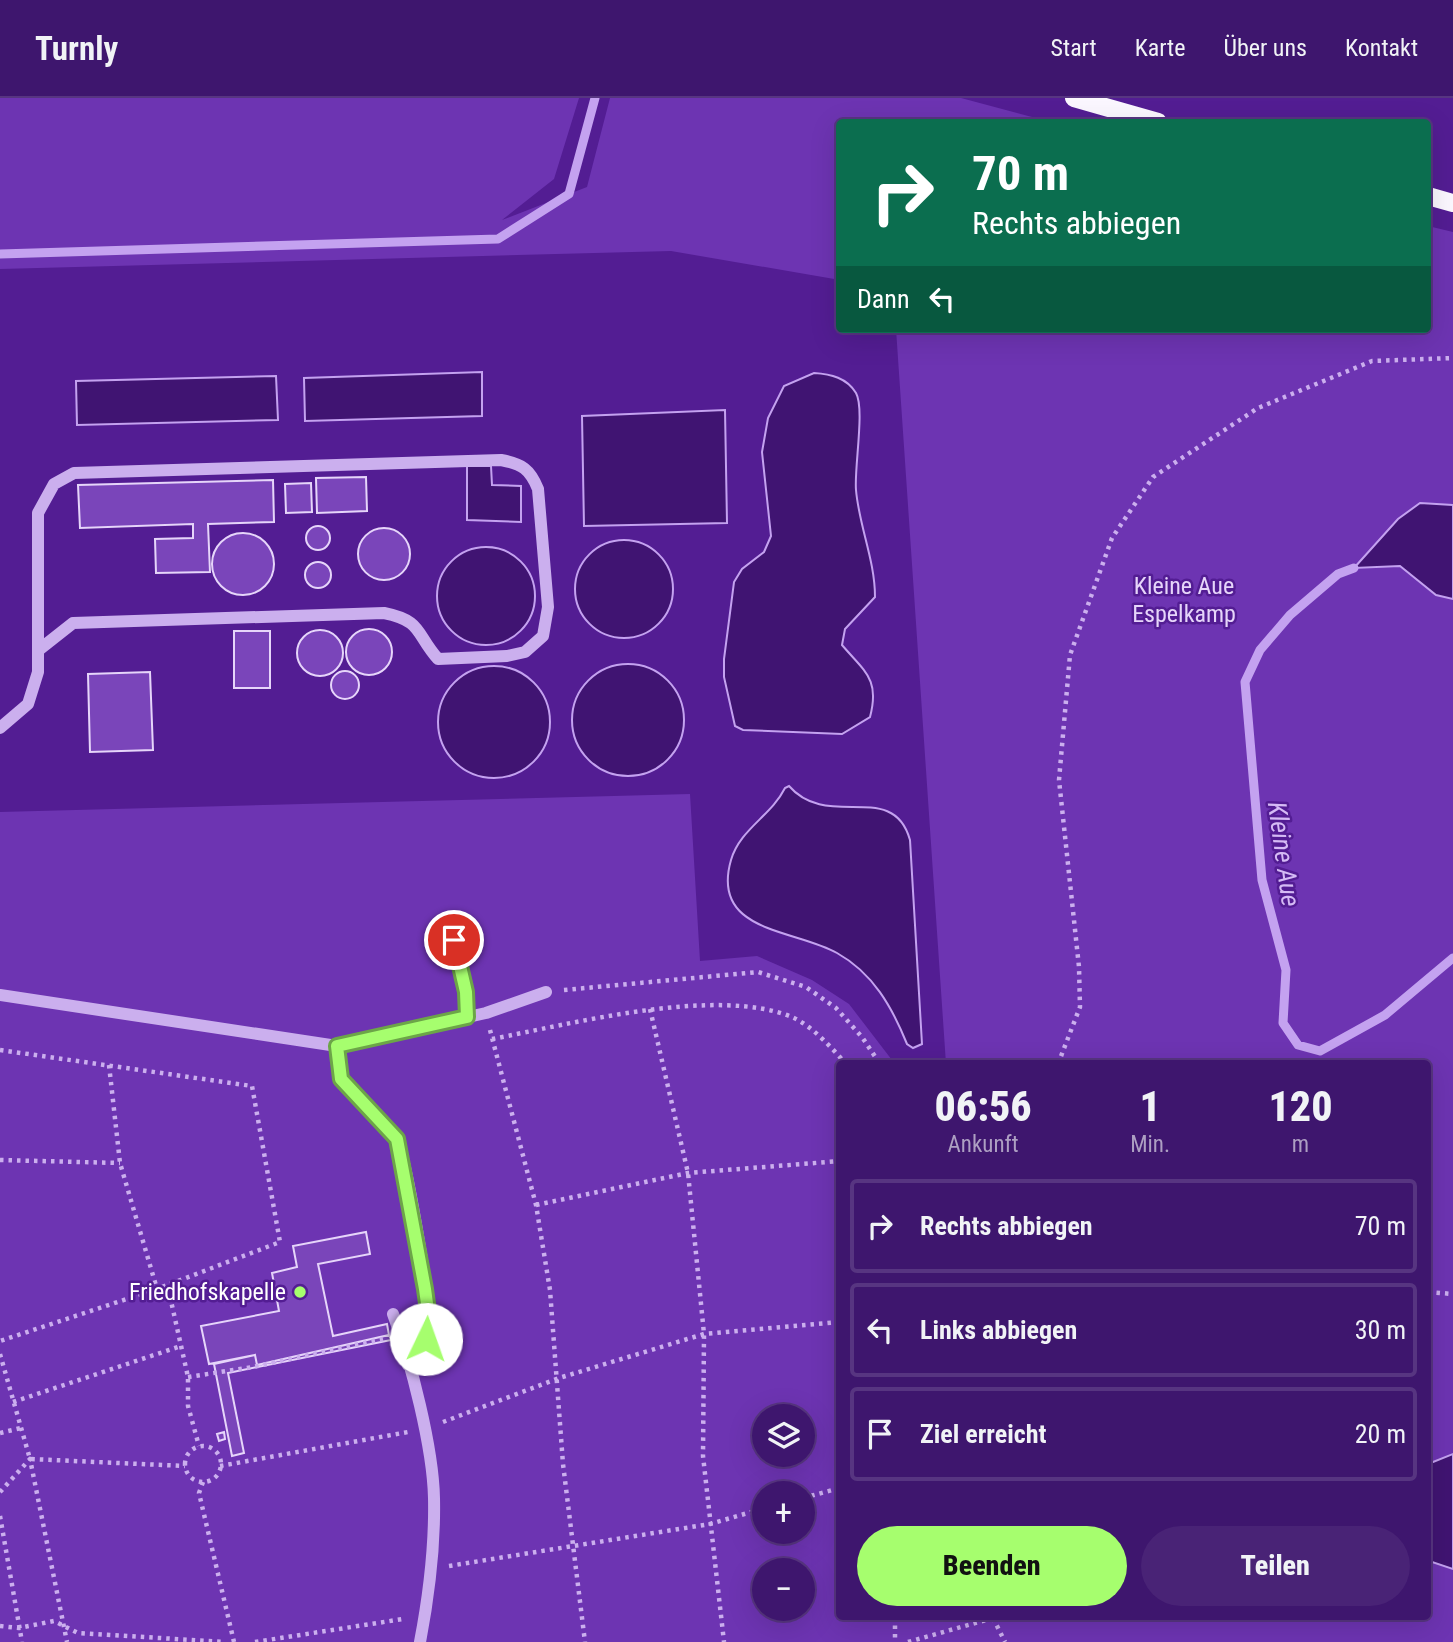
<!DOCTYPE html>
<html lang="de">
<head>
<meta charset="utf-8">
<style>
	body { margin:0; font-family:"Roboto Condensed",sans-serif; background:#492376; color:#f1f3f6; height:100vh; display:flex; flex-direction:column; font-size:26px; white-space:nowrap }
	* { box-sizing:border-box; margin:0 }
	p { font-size:23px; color:#ad9fc2 }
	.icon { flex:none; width:38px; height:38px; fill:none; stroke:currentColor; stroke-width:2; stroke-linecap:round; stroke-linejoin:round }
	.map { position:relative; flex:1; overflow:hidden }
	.side { position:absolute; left:836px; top:962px; width:595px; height:560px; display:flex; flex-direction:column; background:#3e166e; border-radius:7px; box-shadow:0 7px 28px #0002,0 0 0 2px #573581 }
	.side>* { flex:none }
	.top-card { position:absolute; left:836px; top:21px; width:595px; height:214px; border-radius:7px; box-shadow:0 7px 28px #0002,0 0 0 2px #573581; background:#0b6e4f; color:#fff; overflow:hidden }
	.fabs { position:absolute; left:752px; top:1306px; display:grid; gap:14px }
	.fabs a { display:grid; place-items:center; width:63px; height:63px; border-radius:50%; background:#3e166e; box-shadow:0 7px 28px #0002,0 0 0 2px #573581; font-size:35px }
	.pin { position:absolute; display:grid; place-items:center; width:60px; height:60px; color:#fff; margin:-30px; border:4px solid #fff; border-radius:50%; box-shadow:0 2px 7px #0007 }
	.me { position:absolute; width:77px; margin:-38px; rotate:3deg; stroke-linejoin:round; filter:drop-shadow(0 0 5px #0008) }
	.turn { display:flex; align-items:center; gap:24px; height:147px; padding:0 21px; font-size:32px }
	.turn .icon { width:91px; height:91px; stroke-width:2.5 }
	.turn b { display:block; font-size:49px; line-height:60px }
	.then { display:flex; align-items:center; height:66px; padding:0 21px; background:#0003; gap:14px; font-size:26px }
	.eta { display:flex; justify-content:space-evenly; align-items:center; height:119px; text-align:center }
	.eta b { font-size:42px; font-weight:800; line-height:49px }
	.action { display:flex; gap:14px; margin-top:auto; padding:14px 21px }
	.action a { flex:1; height:80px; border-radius:42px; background:#a6fe6e; color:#111; font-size:28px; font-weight:800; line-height:80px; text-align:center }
	.action a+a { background:#492376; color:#f1f3f6 }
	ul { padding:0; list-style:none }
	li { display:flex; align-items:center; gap:21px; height:94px; margin:0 14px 10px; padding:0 7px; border:4px solid #573581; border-radius:7px }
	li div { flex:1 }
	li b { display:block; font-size:26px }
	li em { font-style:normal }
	header { display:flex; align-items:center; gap:42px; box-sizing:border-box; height:98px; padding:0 35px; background:#3e166e; border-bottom:2px solid #573581 }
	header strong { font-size:33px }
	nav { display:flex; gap:38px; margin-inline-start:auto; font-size:24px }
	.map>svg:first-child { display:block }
	.green { fill:#6d34b2; fill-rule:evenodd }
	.water { fill:#401472; stroke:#c4a2f0; stroke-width:2 }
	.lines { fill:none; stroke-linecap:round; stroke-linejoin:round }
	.stream { stroke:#c4a2f0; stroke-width:9 }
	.building { fill:#7a45ba; stroke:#e6d5fa; stroke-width:2 }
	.path { stroke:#cbafee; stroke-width:4.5; stroke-dasharray:3.5 5; stroke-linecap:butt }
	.minor { stroke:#cbafee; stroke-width:12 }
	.major { stroke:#fbf7ff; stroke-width:18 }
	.route-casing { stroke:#6ca548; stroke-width:18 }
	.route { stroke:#a6fe6e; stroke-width:12 }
	.poi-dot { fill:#a6fe6e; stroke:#531d93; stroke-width:2.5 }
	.labels { text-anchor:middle; stroke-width:5; stroke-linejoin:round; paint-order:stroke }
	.park-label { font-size:24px; fill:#e6d5fa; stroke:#531d93 }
	.poi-label { font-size:24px; fill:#fff; stroke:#531d93; text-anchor:end }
	.water-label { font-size:26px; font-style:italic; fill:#d5bbf5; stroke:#531d93 }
</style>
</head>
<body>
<header>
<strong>Turnly</strong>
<nav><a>Start</a><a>Karte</a><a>Über uns</a><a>Kontakt</a></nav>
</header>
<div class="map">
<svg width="1453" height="1544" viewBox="0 0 1453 1544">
	<rect width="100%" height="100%" fill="#531d93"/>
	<path class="green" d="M0,0H579L554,81L502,122L587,89L610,0H961L1051,24H840V182L671,153L0,171Z
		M1428,128L1453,134V1544H0V714L690,696L700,863L757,858L812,882L849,906L895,966H840V1519H1428V966H946L896,231H1428ZM765,1318H803V1356H765ZM765,1395H803V1433H765ZM765,1472H803V1510H765Z"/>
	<path class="water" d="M482,274V318L305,323L304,280Z
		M814,275C831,276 847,280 856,295C865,311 854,370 856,392C859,428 875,462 875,499L845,531L842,547C865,574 880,581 870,619L842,636L743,632L735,628L724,579V561L734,484L742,471L764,454L771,438L762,354L768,320L784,288Z
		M276,278L278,322L77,327L76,283Z
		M725,312L727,425L584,428L582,318Z
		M467,368H491L492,387L521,388V424L467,422Z
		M1420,405L1453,407V501L1436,497L1400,468L1354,470L1398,421Z
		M575 491a49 49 0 1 1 98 0a49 49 0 1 1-98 0Z
		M437 498a49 49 0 1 1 98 0a49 49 0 1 1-98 0Z
		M572 622a56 56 0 1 1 112 0a56 56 0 1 1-112 0Z
		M438 624a56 56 0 1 1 112 0a56 56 0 1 1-112 0Z
		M789,688C828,733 893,681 910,742L922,946L913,950L907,946C892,909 873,875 837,855C795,831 710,835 731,762C740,731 771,718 785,690Z
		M1453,1356V1471L1429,1463L1428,1460V1366Z"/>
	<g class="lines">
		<path class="stream" d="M0,156L498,141L569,96L595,0
			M1354,470L1338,476L1290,517L1260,552L1245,584L1262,782L1286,872L1283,925L1298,947L1320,953L1385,917L1453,860"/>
	</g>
	<path class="building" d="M366,379L367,413L317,415L316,380Z
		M273,382L274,424L208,426L210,474L156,475L155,441L193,440V426L80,430L78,387Z
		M311,385L312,414L286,415L285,386Z
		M306 440a12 12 0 1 1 24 0a12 12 0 1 1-24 0Z
		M358 456a26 26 0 1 1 52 0a26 26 0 1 1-52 0Z
		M212 466a31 31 0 1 1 62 0a31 31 0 1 1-62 0Z
		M305 477a13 13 0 1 1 26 0a13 13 0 1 1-26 0Z
		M346 554a23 23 0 1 1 46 0a23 23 0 1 1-46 0Z
		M297 555a23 23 0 1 1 46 0a23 23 0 1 1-46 0Z
		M234,533H270V590H234Z
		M331 587a14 14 0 1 1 28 0a14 14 0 1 1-28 0Z
		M150,574L153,652L90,654L88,576Z
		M366,1134L370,1156L318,1166L333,1238L387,1226L389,1237L257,1267L255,1257L209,1266L201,1228L279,1213L272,1175L297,1169L293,1148Z
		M389,1237L391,1242L228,1275L244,1355L232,1358L214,1266L255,1257L257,1267Z
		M224,1334L225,1341L219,1343L217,1336Z"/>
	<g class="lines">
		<path class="path" d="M564,892L758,874L806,889L836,910L862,939L880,966
			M650,911L688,1075L704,1236L703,1358L724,1544
			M490,932L536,1107L550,1192L563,1366L585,1544
			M492,941C571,926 720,887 794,920C813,929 832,950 846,966
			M0,952L252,988L280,1144L157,1191L0,1243
			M1058,966L1080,909L1079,869L1059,682L1070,557L1112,440L1153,379L1258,310L1372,263L1453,260
			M109,967L120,1065L157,1191L169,1194L188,1279V1308L199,1348
			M0,1062L120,1065
			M536,1107L688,1075L840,1063
			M1428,1194L1453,1196
			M0,1256L30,1361L185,1368
			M188,1279L253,1269L383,1241
			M13,1304L181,1248
			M443,1324L559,1280L704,1236L840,1224
			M0,1335L21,1330
			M185 1366a18 18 0 1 1 36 0a18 18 0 1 1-36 0Z
			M220,1368L408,1334
			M203,1384L199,1395L234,1544
			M0,1394L30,1361L67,1544
			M803,1400L840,1390
			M0,1418L22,1544
			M449,1468L710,1426L765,1410
			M895,1519V1544
			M993,1520L1005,1544
			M0,1528L19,1530L54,1523L78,1535L225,1544
			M255,1544L403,1521
			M908,1544L993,1520"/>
		<path class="minor" d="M0,630L28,606L38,574V415L54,386L74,375L501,362C522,366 530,371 538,391L548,509L543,538L525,554L507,558L438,561C415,535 423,523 384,515L73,525L40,551
			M454,842L465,894L467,919
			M0,897L337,948L486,915L546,894
			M337,948C338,1001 369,1004 396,1039C405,1052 429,1197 429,1219C429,1239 421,1253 408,1267
			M393,1216C411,1263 433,1350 434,1400C435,1448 429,1497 420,1544"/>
		<path class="major" d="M1074,0L1158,24
			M1428,98L1453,105"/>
	</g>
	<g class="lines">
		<defs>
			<path id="route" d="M426,1241L429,1220L425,1191L397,1041L341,981L337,948L467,919L466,894L454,842"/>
		</defs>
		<use href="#route" class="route-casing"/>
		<use href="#route" class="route"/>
	</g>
	<circle class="poi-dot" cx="300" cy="1194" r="7"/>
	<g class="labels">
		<g class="park-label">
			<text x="1184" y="496">Kleine Aue<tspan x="1184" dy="28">Espelkamp</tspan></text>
		</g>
		<g class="poi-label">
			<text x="286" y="1202">Friedhofskapelle</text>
		</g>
		<g class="water-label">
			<text transform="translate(1284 756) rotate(82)" y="9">Kleine Aue</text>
		</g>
	</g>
</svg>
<div class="fabs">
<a><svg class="icon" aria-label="layers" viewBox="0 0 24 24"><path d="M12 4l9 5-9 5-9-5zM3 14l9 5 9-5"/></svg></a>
<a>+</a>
<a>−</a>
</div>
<div class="pin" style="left:454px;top:842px;background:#d93025"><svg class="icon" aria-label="arrive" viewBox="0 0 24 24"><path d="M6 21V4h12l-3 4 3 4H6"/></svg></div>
<svg class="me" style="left:426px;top:1241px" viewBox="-20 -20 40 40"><circle r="19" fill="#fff"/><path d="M0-13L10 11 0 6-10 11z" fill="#a6fe6e"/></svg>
<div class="top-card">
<div class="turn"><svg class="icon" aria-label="right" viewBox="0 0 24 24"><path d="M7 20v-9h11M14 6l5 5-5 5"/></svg><div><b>70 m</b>Rechts abbiegen</div></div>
<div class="then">Dann<svg class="icon" aria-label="left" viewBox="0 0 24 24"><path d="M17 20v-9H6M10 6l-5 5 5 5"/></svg></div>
</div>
<section class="side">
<div class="eta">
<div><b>06:56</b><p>Ankunft</p></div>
<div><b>1</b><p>Min.</p></div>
<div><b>120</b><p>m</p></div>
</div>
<ul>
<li><svg class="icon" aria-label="right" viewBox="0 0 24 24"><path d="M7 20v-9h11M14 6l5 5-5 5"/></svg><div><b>Rechts abbiegen</b></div><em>70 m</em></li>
<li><svg class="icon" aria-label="left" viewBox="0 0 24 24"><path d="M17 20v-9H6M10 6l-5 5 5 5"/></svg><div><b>Links abbiegen</b></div><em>30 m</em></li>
<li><svg class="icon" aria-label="arrive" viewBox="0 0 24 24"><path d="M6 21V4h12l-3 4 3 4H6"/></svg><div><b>Ziel erreicht</b></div><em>20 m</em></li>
</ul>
<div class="action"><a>Beenden</a><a>Teilen</a></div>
</section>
</div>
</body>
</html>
